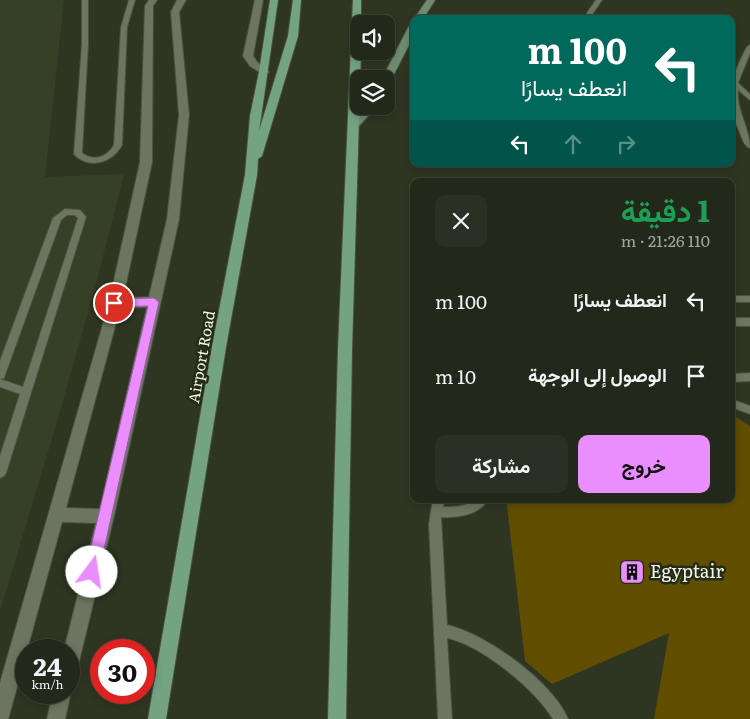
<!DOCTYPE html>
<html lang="ar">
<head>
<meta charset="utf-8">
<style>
	body { margin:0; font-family:Literata,Vazirmatn,serif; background:#2a3023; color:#f1f3f6; direction:rtl; height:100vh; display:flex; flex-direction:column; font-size:19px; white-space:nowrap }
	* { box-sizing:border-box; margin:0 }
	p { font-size:16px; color:#a2a6a2 }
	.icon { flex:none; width:28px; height:28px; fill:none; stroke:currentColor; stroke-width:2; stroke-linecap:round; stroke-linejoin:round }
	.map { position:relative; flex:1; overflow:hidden; direction:ltr }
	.drawer { position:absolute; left:410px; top:178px; width:325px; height:325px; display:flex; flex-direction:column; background:#22281a; border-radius:10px; box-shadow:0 2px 8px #0003,0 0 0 1px #3f4439; direction:rtl }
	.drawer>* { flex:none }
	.top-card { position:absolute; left:410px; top:15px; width:325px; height:152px; border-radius:10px; box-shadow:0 2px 8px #0003,0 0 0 1px #3f4439; direction:rtl; background:#00695c; color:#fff; overflow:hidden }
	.fabs { position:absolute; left:350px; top:15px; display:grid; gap:10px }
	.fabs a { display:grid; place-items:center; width:45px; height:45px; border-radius:10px; background:#22281a; box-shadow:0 2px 8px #0003,0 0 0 1px #3f4439; font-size:25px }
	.speed { position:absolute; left:15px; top:639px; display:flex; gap:10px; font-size:25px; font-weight:700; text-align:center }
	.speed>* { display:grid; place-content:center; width:65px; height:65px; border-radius:50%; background:#22281a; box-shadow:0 2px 8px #0003,0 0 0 1px #3f4439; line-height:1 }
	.speed small { font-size:12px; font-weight:400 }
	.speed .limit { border:8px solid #d22; background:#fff; color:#111 }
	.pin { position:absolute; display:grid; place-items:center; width:42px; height:42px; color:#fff; margin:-21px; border:2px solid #fff; border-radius:50%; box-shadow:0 1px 5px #0007 }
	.me { position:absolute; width:55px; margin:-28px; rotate:14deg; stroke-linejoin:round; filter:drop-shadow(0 0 4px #0008) }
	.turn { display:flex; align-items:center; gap:18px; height:105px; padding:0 25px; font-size:22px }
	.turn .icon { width:65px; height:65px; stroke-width:2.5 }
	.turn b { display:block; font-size:35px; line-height:42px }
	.lanes { display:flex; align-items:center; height:48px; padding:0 25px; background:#0003; justify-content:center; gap:25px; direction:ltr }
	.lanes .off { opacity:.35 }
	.round { display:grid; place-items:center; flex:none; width:52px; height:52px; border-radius:10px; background:#2a3023 }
	.headline { display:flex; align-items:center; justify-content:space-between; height:85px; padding:0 25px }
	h1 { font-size:30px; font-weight:700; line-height:38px; color:#1e9e55 }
	.cta { display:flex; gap:10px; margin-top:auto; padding:10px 25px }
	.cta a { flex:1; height:58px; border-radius:10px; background:#ea8dfd; color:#111; font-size:20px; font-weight:700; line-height:58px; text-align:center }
	.cta a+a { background:#2a3023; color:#f1f3f6 }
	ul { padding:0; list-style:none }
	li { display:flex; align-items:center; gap:15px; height:75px; padding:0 25px }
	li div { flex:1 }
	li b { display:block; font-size:19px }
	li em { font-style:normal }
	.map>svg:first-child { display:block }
	.built { fill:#364026 }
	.building { fill:#614e01 }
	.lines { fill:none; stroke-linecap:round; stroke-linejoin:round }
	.service-casing { stroke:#4b5140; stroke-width:2 }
	.minor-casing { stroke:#4b5140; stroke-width:2 }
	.secondary-casing { stroke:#4b5140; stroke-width:2 }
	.primary-casing { stroke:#4b5140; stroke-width:2 }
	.service { fill:#6c755f; fill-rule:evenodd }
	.minor { fill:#6c755f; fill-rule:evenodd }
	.secondary { fill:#708c71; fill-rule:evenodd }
	.primary { fill:#74a382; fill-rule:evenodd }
	.route { fill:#ea8dfd; stroke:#985ca4 }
	.labels { text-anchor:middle; stroke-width:5; stroke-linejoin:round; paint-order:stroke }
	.street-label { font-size:15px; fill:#f1f6e9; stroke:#242c18 }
	.near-poi-label { font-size:18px; fill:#f1f6e9; stroke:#242c18; text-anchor:start }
</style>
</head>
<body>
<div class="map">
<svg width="750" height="719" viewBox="0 0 750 719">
	<rect width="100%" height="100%" fill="#2e3622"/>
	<path class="built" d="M0,0H64L45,177L124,174L97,280L59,415L0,611Z"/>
	<path class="building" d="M731,414L750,426V719H654L669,633L552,684L525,661L507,505L513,499H731Z"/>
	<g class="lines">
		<defs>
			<path id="service" d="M82,0H88V44L82,153C94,162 107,157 114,145L121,27L129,0H135L127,27L122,145C112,163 89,170 74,154L82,44Z
				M596,0H602L593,13V19H587V13Z
				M750,45V53L738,83L750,94V100L738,90C736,111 750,128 750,148C744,146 742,138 740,133C725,100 730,78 747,47Z
				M65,209L80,210L86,217L6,473L4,476L0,478V456L20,394L0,387V361L53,218ZM67,215H75L78,218L23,387L0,379L4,378L5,375L61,220Z
				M731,296H750V302H731Z
				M731,318H750V326H731Z
				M750,373V381L731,382V374Z
				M731,399L750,406V414L731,407Z
				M433,499H445L443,507C450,507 457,507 464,505C476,501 473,498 488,499C480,515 457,518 441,517L447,625C485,633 553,682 568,719H553C535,689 481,645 447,638L452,719H438L429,524Z"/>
			<path id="minor" d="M149,0H157L153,6L152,162L123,298L149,297L167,219L179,115L171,12L177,0H186L179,12L189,115L179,219L114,516L78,666L75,672L69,675V650H64L96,523L62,522L9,716L8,719H0V683L109,303L140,162L145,6ZM147,307L100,509L66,508L120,308Z
				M255,0H263L253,56L257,62L269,72L264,75L250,66L243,56Z
				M69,686L71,692L65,719H47L53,692H69Z"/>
			<path id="secondary" d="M427,0H435L423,19H414Z
				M414,23V35L391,80L386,83V79H382L409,26Z
				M366,106H377L358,127H350L349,125L350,123Z"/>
			<path id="primary" d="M270,0H278L259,131L288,36L293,0H301L298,36L262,156L258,159L257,175L226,347L166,719H148L212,347L245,175L250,116L259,72Z
				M353,0H361V24H359V51H361L352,349L346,719H328L338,349Z"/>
		</defs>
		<use href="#service" class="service-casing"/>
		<use href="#minor" class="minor-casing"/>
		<use href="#secondary" class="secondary-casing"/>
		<use href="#primary" class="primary-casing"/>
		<use href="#service" class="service"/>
		<use href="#minor" class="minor"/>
		<use href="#secondary" class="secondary"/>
		<use href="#primary" class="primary"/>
	</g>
	<path class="route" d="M154,298L159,302L99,572L97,577L92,579L87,577L85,572L148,306L114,307L109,303L114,299Z"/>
	<defs>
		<symbol id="building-square" viewBox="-11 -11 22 22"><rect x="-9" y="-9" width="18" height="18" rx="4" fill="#ea8dfd" stroke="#242c18"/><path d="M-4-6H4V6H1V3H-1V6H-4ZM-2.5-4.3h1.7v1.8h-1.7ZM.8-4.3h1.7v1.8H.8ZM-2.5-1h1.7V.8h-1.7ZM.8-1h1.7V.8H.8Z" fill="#111"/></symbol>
	</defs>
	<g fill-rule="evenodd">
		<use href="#building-square" x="618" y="558" width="28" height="28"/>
	</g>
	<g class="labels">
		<g class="street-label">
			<text transform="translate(202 357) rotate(-80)" y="5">Airport Road</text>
		</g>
		<g class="near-poi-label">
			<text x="650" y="578">Egyptair</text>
		</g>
	</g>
</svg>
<div class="fabs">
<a><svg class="icon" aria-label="sound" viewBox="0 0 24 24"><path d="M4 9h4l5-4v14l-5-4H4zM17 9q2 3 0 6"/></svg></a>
<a><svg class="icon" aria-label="layers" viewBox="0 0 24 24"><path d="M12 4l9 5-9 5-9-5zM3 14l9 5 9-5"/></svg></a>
</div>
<div class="speed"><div>24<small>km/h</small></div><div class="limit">30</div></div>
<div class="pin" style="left:114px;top:303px;background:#d93025"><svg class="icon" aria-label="arrive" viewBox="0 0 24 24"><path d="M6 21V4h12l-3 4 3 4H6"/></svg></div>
<svg class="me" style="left:92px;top:572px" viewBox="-20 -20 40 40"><circle r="19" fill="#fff"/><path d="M0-13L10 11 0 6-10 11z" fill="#ea8dfd"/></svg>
<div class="top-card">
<div class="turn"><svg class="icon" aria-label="left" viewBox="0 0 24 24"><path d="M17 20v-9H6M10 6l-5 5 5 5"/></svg><div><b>100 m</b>انعطف يسارًا</div></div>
<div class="lanes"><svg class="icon" aria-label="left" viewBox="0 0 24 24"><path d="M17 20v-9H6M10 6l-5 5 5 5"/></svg><svg class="icon off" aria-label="ahead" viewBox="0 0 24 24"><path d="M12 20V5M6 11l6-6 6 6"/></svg><svg class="icon off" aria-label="right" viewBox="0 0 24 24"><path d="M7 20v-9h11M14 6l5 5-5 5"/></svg></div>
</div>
<section class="drawer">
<div class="headline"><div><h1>1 دقيقة</h1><p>110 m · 21:26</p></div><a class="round"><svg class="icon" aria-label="close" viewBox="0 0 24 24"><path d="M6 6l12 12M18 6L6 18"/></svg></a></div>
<ul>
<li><svg class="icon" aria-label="left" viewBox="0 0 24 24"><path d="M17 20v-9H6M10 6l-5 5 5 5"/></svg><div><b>انعطف يسارًا</b></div><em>100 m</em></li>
<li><svg class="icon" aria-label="arrive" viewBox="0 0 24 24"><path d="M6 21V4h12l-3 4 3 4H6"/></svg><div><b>الوصول إلى الوجهة</b></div><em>10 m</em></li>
</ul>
<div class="cta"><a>خروج</a><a>مشاركة</a></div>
</section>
</div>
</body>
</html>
